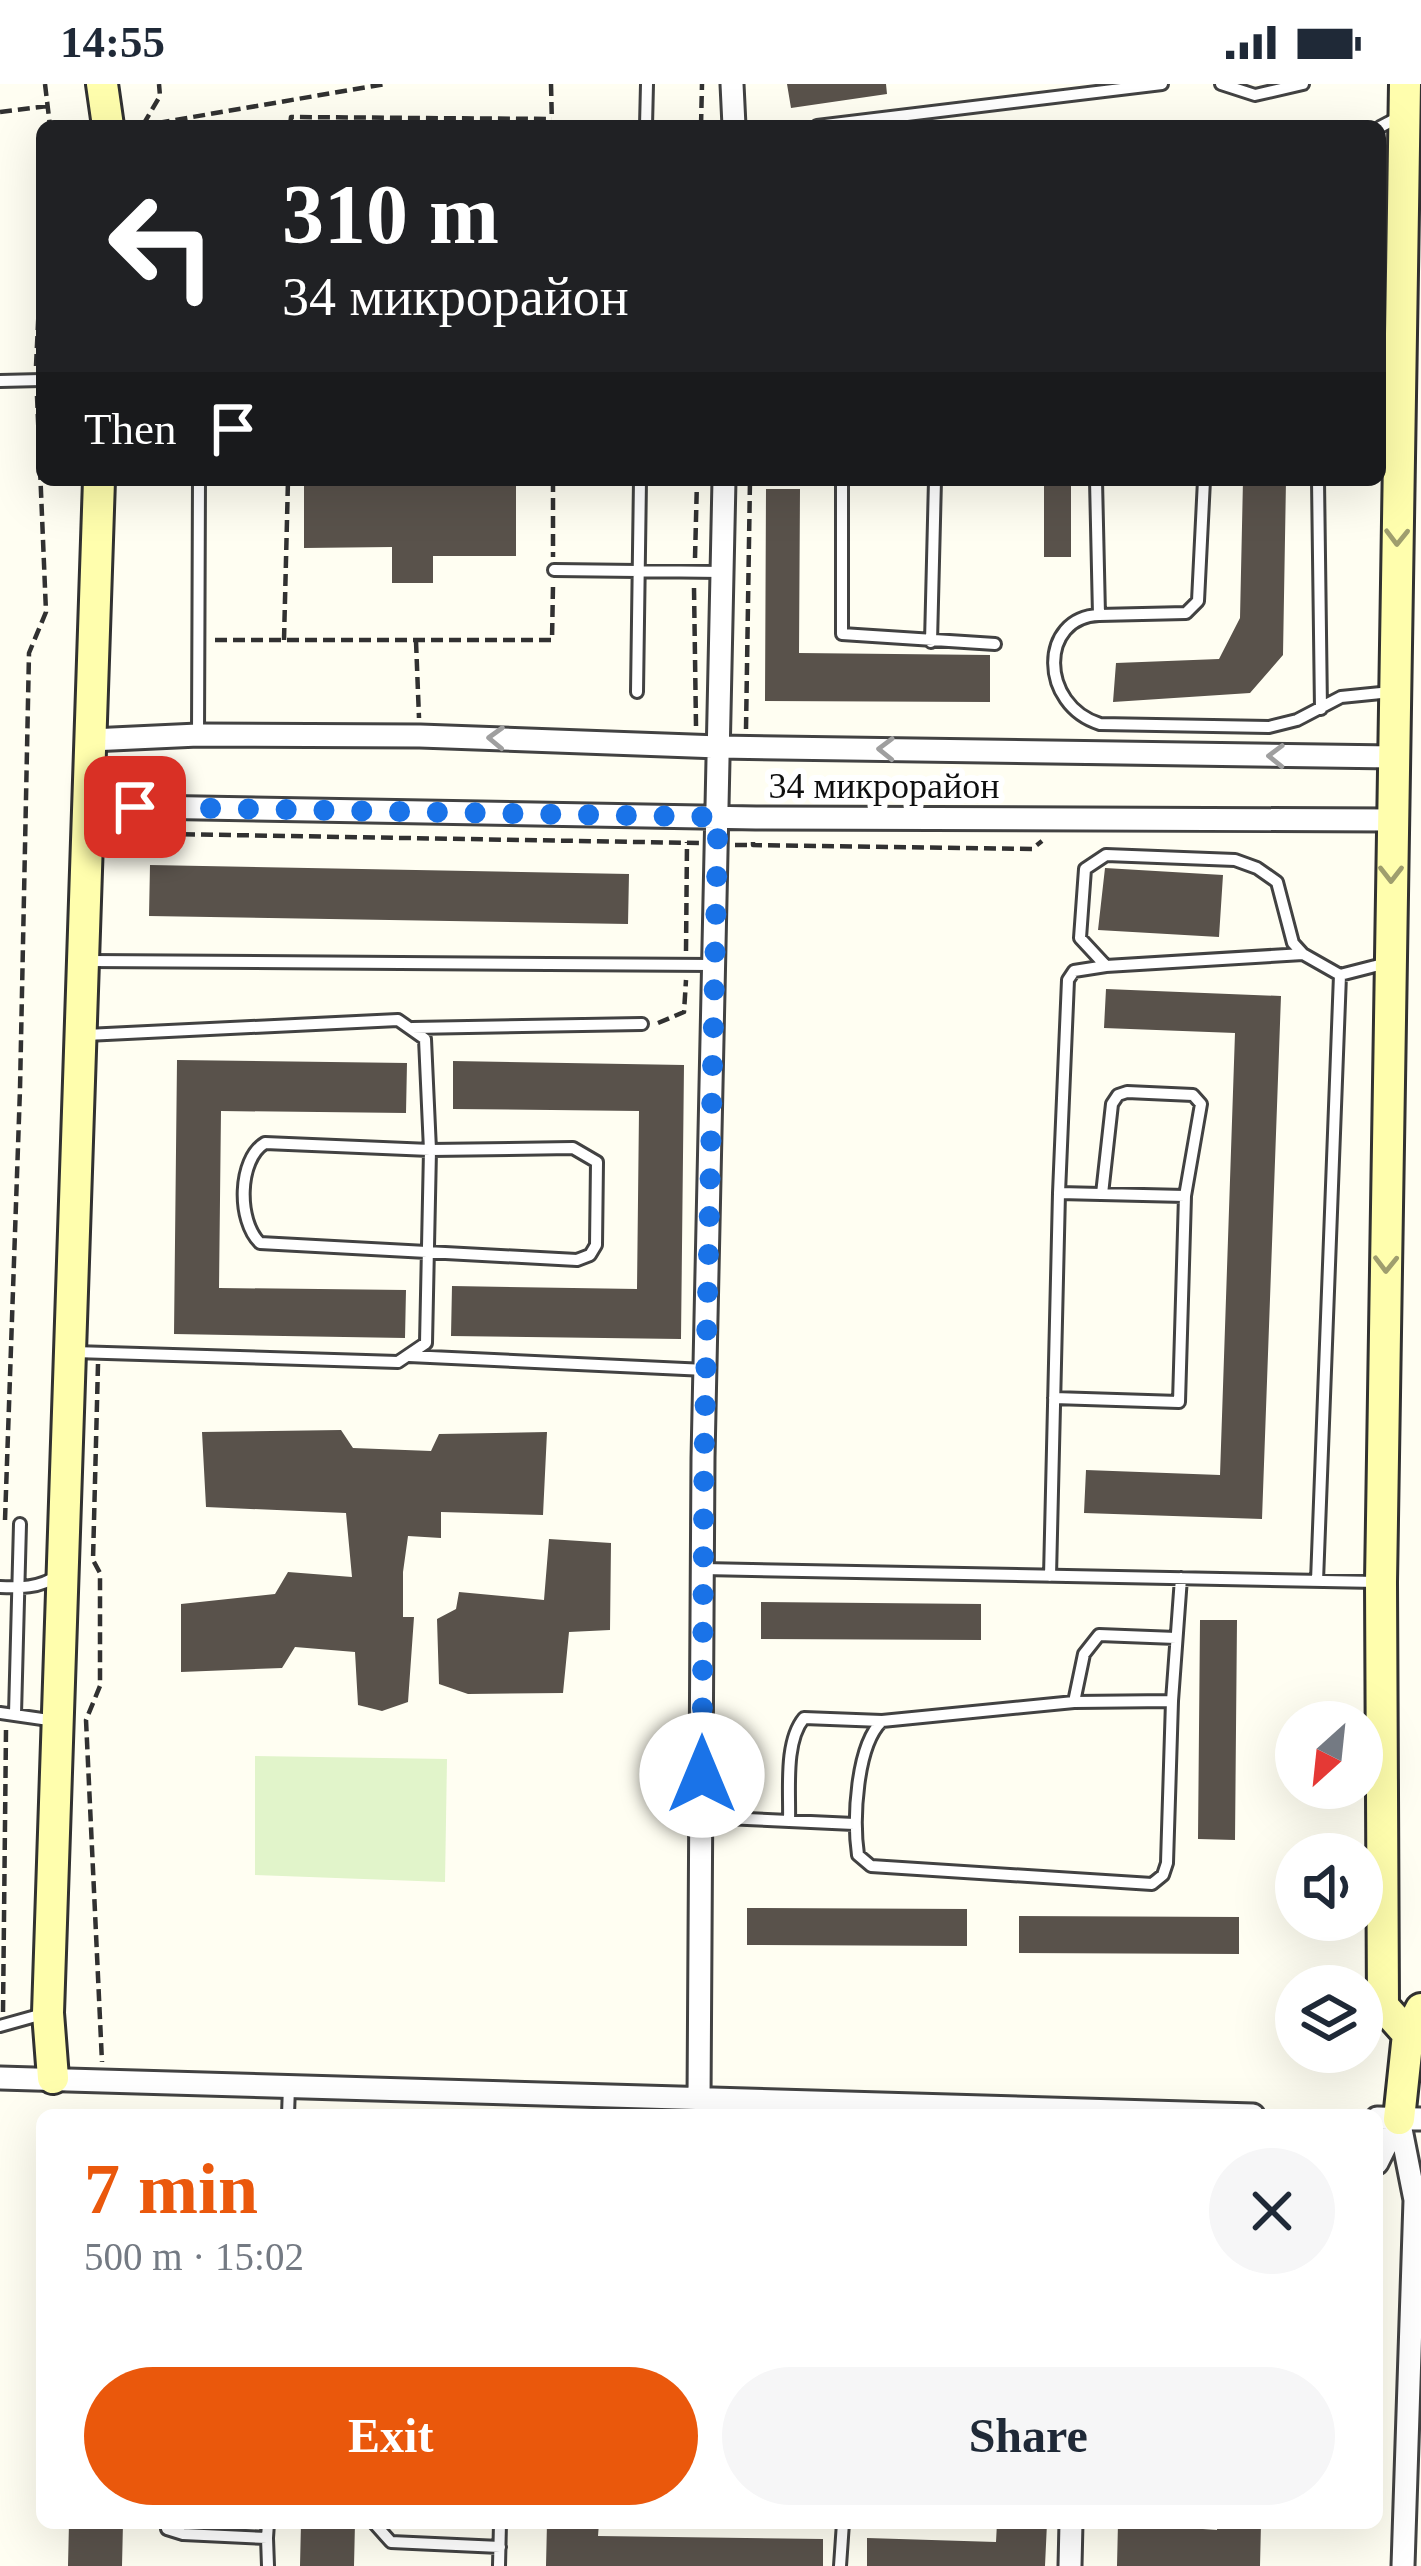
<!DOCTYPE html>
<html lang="en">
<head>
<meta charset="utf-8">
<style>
	body { margin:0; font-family:Georgia,serif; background:#f6f6f7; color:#1f2937; height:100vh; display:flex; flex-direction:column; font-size:45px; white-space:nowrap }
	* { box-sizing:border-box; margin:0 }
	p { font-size:39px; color:#747a83 }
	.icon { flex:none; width:66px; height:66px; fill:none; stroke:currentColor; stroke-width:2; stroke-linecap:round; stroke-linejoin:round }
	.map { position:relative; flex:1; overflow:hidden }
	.sheet { position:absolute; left:36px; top:2025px; width:1347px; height:420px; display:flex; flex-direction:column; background:#fff; border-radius:18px; box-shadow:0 12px 48px #0002 }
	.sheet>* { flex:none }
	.top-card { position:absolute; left:36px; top:36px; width:1350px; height:366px; border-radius:18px; box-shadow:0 12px 48px #0002; background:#202124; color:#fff; overflow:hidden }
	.needle { width:78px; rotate:207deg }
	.fabs { position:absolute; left:1275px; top:1617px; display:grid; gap:24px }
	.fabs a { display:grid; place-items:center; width:108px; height:108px; border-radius:50%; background:#fff; box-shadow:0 12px 48px #0002; font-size:60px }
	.pin { position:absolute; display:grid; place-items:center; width:102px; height:102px; color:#fff; margin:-51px; border-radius:24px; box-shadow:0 6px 18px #0006 }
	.me { position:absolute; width:132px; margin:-66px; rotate:0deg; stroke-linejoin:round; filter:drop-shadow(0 0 9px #0008) }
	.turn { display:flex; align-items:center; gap:42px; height:252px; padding:0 48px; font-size:54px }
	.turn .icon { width:156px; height:156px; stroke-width:2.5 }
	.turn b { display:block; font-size:84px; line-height:102px }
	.then { display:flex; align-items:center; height:114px; padding:0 48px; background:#0003; gap:24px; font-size:45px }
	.round { display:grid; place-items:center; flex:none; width:126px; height:126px; border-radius:63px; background:#f6f6f7 }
	.headline { display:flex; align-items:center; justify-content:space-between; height:204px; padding:0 48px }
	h1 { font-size:72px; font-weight:700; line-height:90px; color:#ea580c }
	.primary-button { display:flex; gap:24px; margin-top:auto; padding:24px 48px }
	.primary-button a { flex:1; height:138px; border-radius:72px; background:#ea580c; color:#fff; font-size:48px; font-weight:700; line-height:138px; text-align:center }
	.primary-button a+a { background:#f6f6f7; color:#1f2937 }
	.status { display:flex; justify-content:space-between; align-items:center; height:84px; padding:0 60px; background:#fff; direction:ltr }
	.status svg { height:33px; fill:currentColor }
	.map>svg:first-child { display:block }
	.pitch { fill:#e1f4ca }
	.building { fill:#59524b }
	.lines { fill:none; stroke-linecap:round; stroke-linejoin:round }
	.lane-casing { stroke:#424242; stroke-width:16 }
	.street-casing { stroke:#424242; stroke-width:27 }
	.secondary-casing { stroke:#313131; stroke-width:36 }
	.path { stroke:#313131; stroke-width:4.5; stroke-dasharray:12 6; stroke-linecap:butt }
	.lane { stroke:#fff; stroke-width:10 }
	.street { stroke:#fff; stroke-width:21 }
	.secondary { stroke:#fffead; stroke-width:30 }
	.oneway { stroke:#9f9e6e }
	.oneway2 { stroke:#9f9f9f }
	.route { stroke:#1a73e8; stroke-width:21; stroke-dasharray:0 37.8 }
	.labels { text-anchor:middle; stroke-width:12; stroke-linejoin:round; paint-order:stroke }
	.street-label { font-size:36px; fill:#0f0f0f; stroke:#fff }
</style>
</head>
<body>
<div class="status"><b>14:55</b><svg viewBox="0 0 49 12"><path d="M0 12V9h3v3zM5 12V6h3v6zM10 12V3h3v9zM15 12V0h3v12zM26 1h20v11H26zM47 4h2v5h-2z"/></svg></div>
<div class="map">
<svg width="1421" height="2482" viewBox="0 0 1421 2482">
	<rect width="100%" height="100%" fill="#fffef2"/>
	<path class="pitch" d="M255,1672L447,1675L445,1798L255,1791Z"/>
	<path class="building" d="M787,0H886L887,10L791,24Z
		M304,396H516V472H433V499H392V463L304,464Z
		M1044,396H1071V473H1044Z
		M1243,396H1286L1283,571L1250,609L1113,618L1116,579L1219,575L1240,534Z
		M766,405H800L799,569L990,571V618L765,617Z
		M150,781L629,790L628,840L149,832Z
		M1105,784L1223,791L1219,853L1098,846Z
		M1106,905L1281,912L1262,1435L1084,1429L1086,1386L1220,1391L1235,949L1104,944Z
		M177,976L407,979L406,1029L221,1027L219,1204L406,1206L405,1254L174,1250Z
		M453,977L684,981L681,1255L451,1252L452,1202L637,1205L639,1027L453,1025Z
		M341,1346L353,1364L431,1367L439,1350L547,1348L543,1431L441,1428V1454L408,1452L403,1488V1533H414L408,1618L382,1627L358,1621L355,1568L295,1563L282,1584L181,1588V1520L275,1510L288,1488L352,1493L346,1429L206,1423L202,1348Z
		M549,1455L611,1459L610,1546L569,1548L563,1609L468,1610L439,1600L437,1535L456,1525L459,1508L544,1516Z
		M761,1518L981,1520V1556L761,1555Z
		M1200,1536H1237L1235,1756L1198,1755Z
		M747,1824L967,1825V1862L747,1861Z
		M1019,1832L1239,1833V1870L1019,1869Z
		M69,2439H123L122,2482H68Z
		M301,2439H355L354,2482H300Z
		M547,2439H599L598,2452L823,2455V2482H546Z
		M997,2439H1047L1045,2482H867V2454L996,2458Z
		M1118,2439L1217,2446V2439H1261L1260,2482H1117Z"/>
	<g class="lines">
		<defs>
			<path id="lane" d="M1221,0L1255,11L1303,0
				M646,42L647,0
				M817,42L1162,0
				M1380,43L1401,32
				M0,297L42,296
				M842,396V550L995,560
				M1096,396L1099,531L1186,529L1198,517L1204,396
				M1318,396L1321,625
				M554,486L722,488
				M1099,531C1039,533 1039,621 1100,640L1269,643L1297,636L1341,613L1391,608
				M931,558L935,396
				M637,608L640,396
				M198,651L199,396
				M89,877L713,881
				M1106,882L1080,854L1085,785L1106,771L1235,776L1257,784L1277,798L1293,859L1303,870L1340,891
				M412,944L642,940
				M265,1059L430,1066L573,1064L597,1078L596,1161L590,1171L577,1176L260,1159C237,1137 238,1075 265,1059Z
				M1102,1110L1112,1020L1118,1011L1127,1008L1193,1011L1201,1020L1185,1112
				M74,1268L398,1278L426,1259L430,1066L425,955L398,936L86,951
				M409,1272L706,1286
				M1054,1314L1179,1318L1185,1112L1059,1109
				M703,1485L1377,1498
				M1050,1492L1059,1109L1068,896L1074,887L1106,882L1303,870
				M1317,1497L1340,891L1387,879
				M0,1503C18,1504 41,1504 56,1492
				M1172,1617L1167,1779L1163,1791L1152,1800L871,1782L858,1771C853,1736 856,1662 882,1637L1074,1618Z
				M1172,1617L1181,1494
				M1074,1618L1084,1570L1099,1551L1176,1554
				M0,1629L56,1637
				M15,1630L20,1440
				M702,1733L854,1740
				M789,1737C790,1707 784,1658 804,1634L882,1637
				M0,1942L43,1930
				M288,2031L289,2002
				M166,2439L167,2445L183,2450L267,2454L268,2439
				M374,2439L391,2458L500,2463
				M267,2454L268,2482
				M499,2482L500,2439
				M840,2482L843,2439"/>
			<path id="street" d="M732,0L734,42
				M91,656L198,651L420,652L719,663L1393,673
				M89,722L756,734L1391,736
				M0,1994L1253,2031
				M699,2017L703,1374L724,396
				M1377,2034L1421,2035
				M1399,2035L1415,2116L1403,2482
				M1377,2079L1399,2035
				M1070,2482L1071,2439"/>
			<path id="secondary" d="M102,0L108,42
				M1405,0L1381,1498L1383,1922L1408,1950L1421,1925
				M53,1994L48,1929L99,396
				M1399,2035L1408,1950"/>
		</defs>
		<use href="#lane" class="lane-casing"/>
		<use href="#street" class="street-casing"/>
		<use href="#secondary" class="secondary-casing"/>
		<path class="path" d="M45,0L50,42
			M551,0L552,42
			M0,28L48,22
			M143,41L160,12L159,0
			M140,42L385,0
			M290,42L291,33L552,35
			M701,42L702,0
			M36,282L42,156
			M553,396V473
			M695,474L697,396
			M694,504L696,642
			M215,556H552L553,502
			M284,556L288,396
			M416,557L419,634
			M746,645L750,396
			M111,749L699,759
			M753,758V761L1032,765L1042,757
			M735,761H753
			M686,867L687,758
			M658,939L684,928L686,896
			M98,1280L93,1476L100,1489V1602L86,1636L102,1978
			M5,1436L20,1005L29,569L46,528L37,312
			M3,1928L6,1646"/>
		<use href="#lane" class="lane"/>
		<use href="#street" class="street"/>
		<use href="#secondary" class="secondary"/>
	</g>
	<defs><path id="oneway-chevron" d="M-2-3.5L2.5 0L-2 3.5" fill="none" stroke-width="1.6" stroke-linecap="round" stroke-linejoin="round" transform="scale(3)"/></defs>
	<g class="oneway">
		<use href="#oneway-chevron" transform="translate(1397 453) rotate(91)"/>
		<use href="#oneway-chevron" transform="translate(1391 790) rotate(90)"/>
		<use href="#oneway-chevron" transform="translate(1386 1180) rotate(91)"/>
	</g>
	<g class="oneway2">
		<use href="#oneway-chevron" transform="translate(496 654) rotate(-178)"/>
		<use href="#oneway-chevron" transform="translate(886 665) rotate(-179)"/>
		<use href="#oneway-chevron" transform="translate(1276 672) rotate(-179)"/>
	</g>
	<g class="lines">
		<path class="route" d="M135,723L718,733L704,1374L702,1691"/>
	</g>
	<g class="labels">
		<g class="street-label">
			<text x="884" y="714">34 микрорайон</text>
		</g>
	</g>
</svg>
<div class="fabs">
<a><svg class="needle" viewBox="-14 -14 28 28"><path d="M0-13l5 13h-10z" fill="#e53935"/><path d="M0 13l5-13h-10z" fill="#747a83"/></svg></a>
<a><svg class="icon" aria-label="sound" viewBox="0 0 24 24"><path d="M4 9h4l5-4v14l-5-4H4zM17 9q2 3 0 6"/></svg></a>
<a><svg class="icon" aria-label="layers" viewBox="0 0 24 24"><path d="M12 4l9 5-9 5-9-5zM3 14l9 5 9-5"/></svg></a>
</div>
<div class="pin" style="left:135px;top:723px;background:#d93025"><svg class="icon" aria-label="arrive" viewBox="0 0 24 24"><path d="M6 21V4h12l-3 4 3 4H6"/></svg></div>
<svg class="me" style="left:702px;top:1691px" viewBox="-20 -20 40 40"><circle r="19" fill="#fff"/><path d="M0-13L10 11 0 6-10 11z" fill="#1a73e8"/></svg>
<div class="top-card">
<div class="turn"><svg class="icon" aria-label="left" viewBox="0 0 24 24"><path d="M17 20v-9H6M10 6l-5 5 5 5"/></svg><div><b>310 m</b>34 микрорайон</div></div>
<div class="then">Then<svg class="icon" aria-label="arrive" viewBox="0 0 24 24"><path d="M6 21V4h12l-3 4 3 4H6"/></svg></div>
</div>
<section class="sheet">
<div class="headline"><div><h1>7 min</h1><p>500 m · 15:02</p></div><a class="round"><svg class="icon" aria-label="close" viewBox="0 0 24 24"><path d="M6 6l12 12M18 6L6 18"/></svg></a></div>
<div class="primary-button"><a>Exit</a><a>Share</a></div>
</section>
</div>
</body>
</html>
